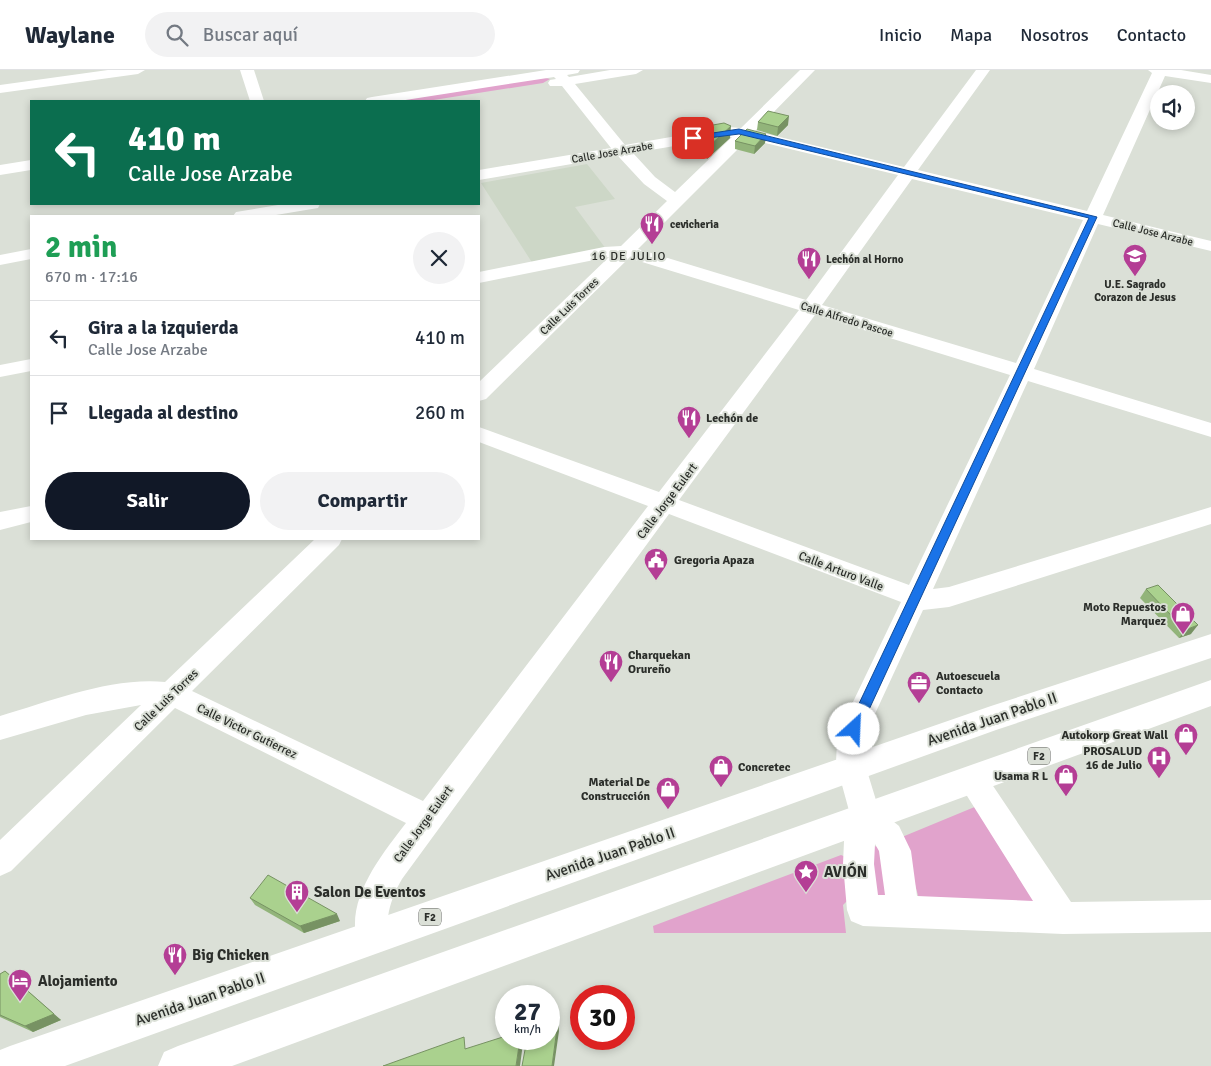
<!DOCTYPE html>
<html lang="es">
<head>
<meta charset="utf-8">
<style>
	body { margin:0; font-family:Signika,sans-serif; background:#f2f2f3; color:#1f2937; height:100vh; display:flex; flex-direction:column; font-size:19px; white-space:nowrap }
	* { box-sizing:border-box; margin:0 }
	p { font-size:16px; color:#747a83 }
	.icon { flex:none; width:28px; height:28px; fill:none; stroke:currentColor; stroke-width:2; stroke-linecap:round; stroke-linejoin:round }
	.map { position:relative; flex:1; overflow:hidden }
	.details { position:absolute; left:30px; top:145px; width:450px; height:325px; display:flex; flex-direction:column; background:#fff; border-radius:0px; box-shadow:0 2px 8px #0003 }
	.details>* { flex:none }
	.guide { position:absolute; left:30px; top:30px; width:450px; height:105px; border-radius:0px; box-shadow:0 2px 8px #0003; background:#0b6e4f; color:#fff; overflow:hidden }
	.fabs { position:absolute; left:1150px; top:15px; display:grid; gap:10px }
	.fabs a { display:grid; place-items:center; width:45px; height:45px; border-radius:50%; background:#fff; box-shadow:0 2px 8px #0003; font-size:25px }
	.speed { position:absolute; left:495px; top:915px; display:flex; gap:10px; font-size:25px; font-weight:700; text-align:center }
	.speed>* { display:grid; place-content:center; width:65px; height:65px; border-radius:50%; background:#fff; box-shadow:0 2px 8px #0003; line-height:1 }
	.speed small { font-size:12px; font-weight:400 }
	.speed .limit { border:8px solid #d22; background:#fff; color:#111 }
	.pin { position:absolute; display:grid; place-items:center; width:42px; height:42px; color:#fff; margin:-21px; border-radius:10px; box-shadow:0 2px 8px #0006 }
	.me { position:absolute; width:55px; margin:-28px; rotate:25deg; stroke-linejoin:round; filter:drop-shadow(0 0 4px #0008) }
	.turn { display:flex; align-items:center; gap:18px; height:105px; padding:0 15px; font-size:22px }
	.turn .icon { width:65px; height:65px; stroke-width:2.5 }
	.turn b { display:block; font-size:35px; line-height:42px }
	.round { display:grid; place-items:center; flex:none; width:52px; height:52px; border-radius:26px; background:#f2f2f3 }
	.headline { display:flex; align-items:center; justify-content:space-between; height:85px; padding:0 15px }
	h1 { font-size:30px; font-weight:700; line-height:38px; color:#1e9e55 }
	.primary-button { display:flex; gap:10px; margin-top:auto; padding:10px 15px }
	.primary-button a { flex:1; height:58px; border-radius:30px; background:#111827; color:#fff; font-size:20px; font-weight:700; line-height:58px; text-align:center }
	.primary-button a+a { background:#f2f2f3; color:#1f2937 }
	ul { padding:0; list-style:none }
	li { display:flex; align-items:center; gap:15px; height:75px; padding:0 15px; border-top:1px solid #e0e1e3 }
	li div { flex:1 }
	li b { display:block; font-size:19px }
	li em { font-style:normal }
	header { display:flex; align-items:center; gap:30px; box-sizing:border-box; height:70px; padding:0 25px; background:#fff; border-bottom:1px solid #e0e1e3 }
	header strong { font-size:24px }
	nav { display:flex; gap:28px; margin-inline-start:auto; font-size:18px }
	.search { width:350px; height:45px; background:#f2f2f3; display:flex; align-items:center; gap:12px; box-sizing:border-box; padding:0 18px; border-radius:28px; color:#747a83; font-size:19px }
	.map>svg:first-child { display:block }
	.built { fill:#cdd7c7 }
	.green { fill:#e1a3cc }
	.lines { fill:none; stroke-linecap:round; stroke-linejoin:round }
	.minor { fill:#fff; fill-rule:evenodd }
	.highway { fill:#fff; fill-rule:evenodd }
	.wall { fill:#92b47a }
	.shaded-wall { fill:#779263 }
	.building { fill:#aad18e; stroke:#779263 }
	.route { fill:#1a73e8; stroke:#114b97 }
	.labels { text-anchor:middle; stroke-width:4; stroke-linejoin:round; paint-order:stroke }
	.far-street-label { font-size:11px; fill:#2b2e2a; stroke:#dbe0d7 }
	.far-poi-label { font-size:11px; font-weight:bold; fill:#2b2e2a; stroke:#dbe0d7; text-anchor:start }
	.shield { fill:#dbe0d7; stroke:#60635e; stroke-width:1 }
	.shield-label { font-size:11px; font-weight:bold; fill:#2b2e2a }
	.far-quarter-label { font-size:12px; letter-spacing:1px; fill:#2b2e2a; stroke:#dbe0d7 }
	.poi-label { font-size:12px; font-weight:bold; fill:#2b2e2a; stroke:#dbe0d7; text-anchor:start }
	.street-label { font-size:12px; fill:#2b2e2a; stroke:#dbe0d7 }
	.near-street-label { font-size:15px; fill:#2b2e2a; stroke:#dbe0d7 }
	.near-poi-label { font-size:15px; font-weight:bold; fill:#2b2e2a; stroke:#dbe0d7; text-anchor:start }
</style>
</head>
<body>
<header>
<strong>Waylane</strong>
<div class="search"><svg class="icon" aria-label="search" viewBox="0 0 24 24"><circle cx="10" cy="10" r="6"/><path d="M15 15l6 6"/></svg>Buscar aquí</div>
<nav><a>Inicio</a><a>Mapa</a><a>Nosotros</a><a>Contacto</a></nav>
</header>
<div class="map">
<svg width="1211" height="996" viewBox="0 0 1211 996">
	<rect width="100%" height="100%" fill="#dbe0d7"/>
	<path class="built" d="M587,94L615,129L575,137L606,179L533,194L481,113Z"/>
	<path class="green" d="M541,7L550,9L543,13L427,31H383Z
		M977,736L1038,833L919,829L902,767Z
		M874,776L885,778L893,828L875,825L867,782Z
		M841,785L850,789L856,822L843,835L846,863H654L653,856Z"/>
	<g class="lines">
		<path class="minor" d="M108,0H145L138,4L0,23V15Z
			M240,0H254L264,31H250Z
			M546,0H580L578,3L567,5L569,7L610,0H643L636,4L575,14L625,75L728,57L741,58L800,0H815L755,61L904,97L976,0H990L918,100L1087,141L1152,3L1148,0H1181L1211,5V13L1165,6L1103,145L1211,171V181L1098,154L1034,299L1211,353V367L1028,311L933,519L949,517L1211,437V454L949,537L923,540L868,659L865,682L868,704L879,740L899,756L911,781L917,826L1033,831L957,710L961,701L972,697L983,701L1071,832L1211,830V862L1063,864L863,856L851,851L847,840L843,794L844,771L851,748L836,693L837,671L840,659L901,532L669,444L402,809C395,821 390,833 388,847C387,861 390,866 384,880L372,884L360,880C341,834 380,787 406,753L175,638L11,801L0,806V770L141,635L86,645L0,670V646C52,631 110,607 165,612L315,469H342L339,475L192,621L423,731L648,436L479,372V357L659,422L799,240L629,188L486,329L479,331V312L609,187L479,213V202L604,177L621,176L667,131L644,114L618,86L479,110V100L611,78L562,16H550L548,13L550,10L556,9L554,7L399,31H365L367,28L372,27ZM728,67H732L675,122L655,107L633,83ZM748,69L898,105L806,230L638,179ZM912,109L1083,150L1016,293L822,235ZM815,245L1010,305L909,515L679,430ZM875,774L879,781L885,825H878L874,794Z
			M31,90V100L0,105V95Z
			M284,134H320L318,138L270,146H233L236,142Z
			M31,179V189L0,195V185Z
			M31,289V301L0,307V295Z
			M31,436V452L0,460V442Z"/>
		<path class="highway" d="M1211,564V588L996,660L65,996H0V980L10,976L991,636Z
			M1211,610V636L232,996H158L164,982L178,976Z"/>
	</g>
	<path class="wall" d="M758,52L788,55L777,66L757,60Z
		M691,59L730,68L707,89L690,72Z
		M766,64L765,73L754,84L735,79V71Z
		M1146,519L1191,564L1179,568L1140,528Z
		M250,828L340,851L304,863L255,835Z
		M0,904L61,950L33,962L0,947Z"/>
	<path class="shaded-wall" d="M789,46L788,55L777,66L778,57Z
		M731,56L730,68L707,89L708,77Z
		M766,64L765,73L754,84L755,76Z
		M1198,555L1191,564L1179,568L1185,560Z
		M337,844L340,851L304,863L300,856Z
		M5,901L61,950L33,962L25,956Z
		M558,951L559,961L554,996H552Z
		M520,969H523V973L520,996H516Z"/>
	<path class="building" d="M768,41L789,46L778,57L758,52Z
		M724,53L731,56L708,77L691,59Z
		M747,59L766,64L755,76L735,71Z
		M1158,515L1198,555L1185,560L1146,519Z
		M268,805L337,844L300,856L250,828Z
		M5,901L54,944L25,956L0,945V904Z
		M549,950L558,951L552,996H522L527,969H549Z
		M506,966V969H520L516,996H383L464,967L465,979Z"/>
	<path class="route" d="M739,59L1097,147L860,659L858,663L854,664L849,663L847,659L1089,148L739,64L693,70L689,68L693,66Z"/>
	<defs>
		<symbol id="restaurant-pin" viewBox="-11 -11 22 30"><path d="M0 17L-7.5 6A9.5 9.5 0 1 1 7.5 6Z" fill="#b43e95" stroke="#dbe0d7"/><path d="M-5-6h1v4h1v-4h1v4h1v-4h1v5L-1.5 .5V6h-2V.5L-5-1ZM5-6V6H3V1.5H1.5Q1.5-4 5-6Z" fill="#fff"/></symbol>
		<symbol id="school-pin" viewBox="-11 -11 22 30"><path d="M0 17L-7.5 6A9.5 9.5 0 1 1 7.5 6Z" fill="#b43e95" stroke="#dbe0d7"/><path d="M0-5L7-2L0 1L-7-2ZM-4 1L0 2.5L4 1V4Q0 6-4 4Z" fill="#fff"/></symbol>
		<symbol id="civic-pin" viewBox="-11 -11 22 30"><path d="M0 17L-7.5 6A9.5 9.5 0 1 1 7.5 6Z" fill="#b43e95" stroke="#dbe0d7"/><path d="M-.6-6.5H3V-4.5H.6V-3L4-1V1h2V6H-6V1h2V-1L-.6-3ZM-1.2 2.5V6h2.4V2.5Z" fill="#fff"/></symbol>
		<symbol id="shop-pin" viewBox="-11 -11 22 30"><path d="M0 17L-7.5 6A9.5 9.5 0 1 1 7.5 6Z" fill="#b43e95" stroke="#dbe0d7"/><path d="M-5-2.5h2.3a2.7 3.5 0 0 1 5.4 0H5L5.5 6h-11ZM-1.5-2.5h3a1.5 2.3 0 0 0-3 0Z" fill="#fff"/></symbol>
		<symbol id="office-pin" viewBox="-11 -11 22 30"><path d="M0 17L-7.5 6A9.5 9.5 0 1 1 7.5 6Z" fill="#b43e95" stroke="#dbe0d7"/><path d="M-6-3h4V-5.5h4V-3h4V5H-6ZM-1-4.5V-3h2v-1.5ZM-6 0V1H6V0Z" fill="#fff"/></symbol>
		<symbol id="hospital-pin" viewBox="-11 -11 22 30"><path d="M0 17L-7.5 6A9.5 9.5 0 1 1 7.5 6Z" fill="#b43e95" stroke="#dbe0d7"/><path d="M-5-5h3v3.5h4V-5h3V5h-3V1.5h-4V5h-3Z" fill="#fff"/></symbol>
		<symbol id="sight-pin" viewBox="-11 -11 22 30"><path d="M0 17L-7.5 6A9.5 9.5 0 1 1 7.5 6Z" fill="#b43e95" stroke="#dbe0d7"/><path d="M0-6L1.8-2.2L6-1.7L2.9 1.2L3.7 5.4L0 3.3L-3.7 5.4L-2.9 1.2L-6-1.7L-1.8-2.2Z" fill="#fff"/></symbol>
		<symbol id="building-pin" viewBox="-11 -11 22 30"><path d="M0 17L-7.5 6A9.5 9.5 0 1 1 7.5 6Z" fill="#b43e95" stroke="#dbe0d7"/><path d="M-4-6H4V6H1V3H-1V6H-4ZM-2.5-4.3h1.7v1.8h-1.7ZM.8-4.3h1.7v1.8H.8ZM-2.5-1h1.7V.8h-1.7ZM.8-1h1.7V.8H.8Z" fill="#fff"/></symbol>
		<symbol id="hotel-pin" viewBox="-11 -11 22 30"><path d="M0 17L-7.5 6A9.5 9.5 0 1 1 7.5 6Z" fill="#b43e95" stroke="#dbe0d7"/><path d="M-6-4.5h1.5V1H6V5H4.5V3h-9V5H-6ZM-4 0a1.8 1.8 0 1 1 3.6 0ZM.5 0V-2.5h3Q6-2.5 6 0Z" fill="#fff"/></symbol>
	</defs>
	<g fill-rule="evenodd">
		<use href="#restaurant-pin" x="638" y="140" width="28" height="38"/>
		<use href="#school-pin" x="1121" y="172" width="28" height="38"/>
		<use href="#restaurant-pin" x="795" y="175" width="28" height="38"/>
		<use href="#restaurant-pin" x="675" y="334" width="28" height="38"/>
		<use href="#civic-pin" x="642" y="476" width="28" height="38"/>
		<use href="#shop-pin" x="1169" y="530" width="28" height="38"/>
		<use href="#restaurant-pin" x="597" y="578" width="28" height="38"/>
		<use href="#office-pin" x="905" y="599" width="28" height="38"/>
		<use href="#shop-pin" x="1172" y="651" width="28" height="38"/>
		<use href="#hospital-pin" x="1145" y="674" width="28" height="38"/>
		<use href="#shop-pin" x="707" y="683" width="28" height="38"/>
		<use href="#shop-pin" x="1052" y="692" width="28" height="38"/>
		<use href="#shop-pin" x="654" y="705" width="28" height="38"/>
		<use href="#sight-pin" x="792" y="788" width="28" height="38"/>
		<use href="#building-pin" x="283" y="808" width="28" height="38"/>
		<use href="#restaurant-pin" x="161" y="871" width="28" height="38"/>
		<use href="#hotel-pin" x="6" y="897" width="28" height="38"/>
	</g>
	<g class="labels">
		<g class="far-street-label">
			<text transform="translate(612 82) rotate(-10)" y="4">Calle Jose Arzabe</text>
			<text transform="translate(1153 162) rotate(14)" y="4">Calle Jose Arzabe</text>
			<text transform="translate(569 236) rotate(-44)" y="4">Calle Luis Torres</text>
			<text transform="translate(847 249) rotate(17)" y="4">Calle Alfredo Pascoe</text>
		</g>
		<g class="far-poi-label">
			<text x="670" y="158">cevicheria</text>
			<text x="826" y="193">Lechón al Horno</text>
			<text x="1135" y="218" text-anchor="middle">U.E. Sagrado<tspan x="1135" dy="13">Corazon de Jesus</tspan></text>
		</g>
		<g class="shield">
			<rect x="1028" y="677.5" width="22" height="17" rx="4"/>
			<rect x="419" y="838.5" width="22" height="17" rx="4"/>
		</g>
		<g class="shield-label">
			<text x="1039" y="690">F2</text>
			<text x="430" y="851">F2</text>
		</g>
		<g class="far-quarter-label">
			<text x="629" y="190">16 DE JULIO</text>
		</g>
		<g class="poi-label">
			<text x="706" y="352">Lechón de</text>
			<text x="674" y="494">Gregoria Apaza</text>
			<text x="1166" y="541" text-anchor="end">Moto Repuestos<tspan x="1166" dy="14">Marquez</tspan></text>
			<text x="628" y="589">Charquekan<tspan x="628" dy="14">Orureño</tspan></text>
			<text x="936" y="610">Autoescuela<tspan x="936" dy="14">Contacto</tspan></text>
			<text x="1168" y="669" text-anchor="end">Autokorp Great Wall</text>
			<text x="1142" y="685" text-anchor="end">PROSALUD<tspan x="1142" dy="14">16 de Julio</tspan></text>
			<text x="738" y="701">Concretec</text>
			<text x="1048" y="710" text-anchor="end">Usama R L</text>
			<text x="650" y="716" text-anchor="end">Material De<tspan x="650" dy="14">Construcción</tspan></text>
		</g>
		<g class="street-label">
			<text transform="translate(667 431) rotate(-53)" y="4">Calle Jorge Eulert</text>
			<text transform="translate(841 501) rotate(21)" y="4">Calle Arturo Valle</text>
			<text transform="translate(166 630) rotate(-44)" y="4">Calle Luis Torres</text>
			<text transform="translate(247 661) rotate(26)" y="4">Calle Victor Gutierrez</text>
			<text transform="translate(423 754) rotate(-54)" y="4">Calle Jorge Eulert</text>
		</g>
		<g class="near-street-label">
			<text transform="translate(992 649) rotate(-19)" y="5">Avenida Juan Pablo II</text>
			<text transform="translate(610 784) rotate(-19)" y="5">Avenida Juan Pablo II</text>
			<text transform="translate(200 929) rotate(-19)" y="5">Avenida Juan Pablo II</text>
		</g>
		<g class="near-poi-label">
			<text x="824" y="807">AVIÓN</text>
			<text x="314" y="827">Salon De Eventos</text>
			<text x="192" y="890">Big Chicken</text>
			<text x="38" y="916">Alojamiento</text>
		</g>
	</g>
</svg>
<div class="fabs">
<a><svg class="icon" aria-label="sound" viewBox="0 0 24 24"><path d="M4 9h4l5-4v14l-5-4H4zM17 9q2 3 0 6"/></svg></a>
</div>
<div class="speed"><div>27<small>km/h</small></div><div class="limit">30</div></div>
<div class="pin" style="left:693px;top:68px;background:#d93025"><svg class="icon" aria-label="arrive" viewBox="0 0 24 24"><path d="M6 21V4h12l-3 4 3 4H6"/></svg></div>
<svg class="me" style="left:854px;top:659px" viewBox="-20 -20 40 40"><circle r="19" fill="#fff"/><path d="M0-13L10 11 0 6-10 11z" fill="#1a73e8"/></svg>
<div class="guide">
<div class="turn"><svg class="icon" aria-label="left" viewBox="0 0 24 24"><path d="M17 20v-9H6M10 6l-5 5 5 5"/></svg><div><b>410 m</b>Calle Jose Arzabe</div></div>
</div>
<section class="details">
<div class="headline"><div><h1>2 min</h1><p>670 m · 17:16</p></div><a class="round"><svg class="icon" aria-label="close" viewBox="0 0 24 24"><path d="M6 6l12 12M18 6L6 18"/></svg></a></div>
<ul>
<li><svg class="icon" aria-label="left" viewBox="0 0 24 24"><path d="M17 20v-9H6M10 6l-5 5 5 5"/></svg><div><b>Gira a la izquierda</b><p>Calle Jose Arzabe</p></div><em>410 m</em></li>
<li><svg class="icon" aria-label="arrive" viewBox="0 0 24 24"><path d="M6 21V4h12l-3 4 3 4H6"/></svg><div><b>Llegada al destino</b></div><em>260 m</em></li>
</ul>
<div class="primary-button"><a>Salir</a><a>Compartir</a></div>
</section>
</div>
</body>
</html>
